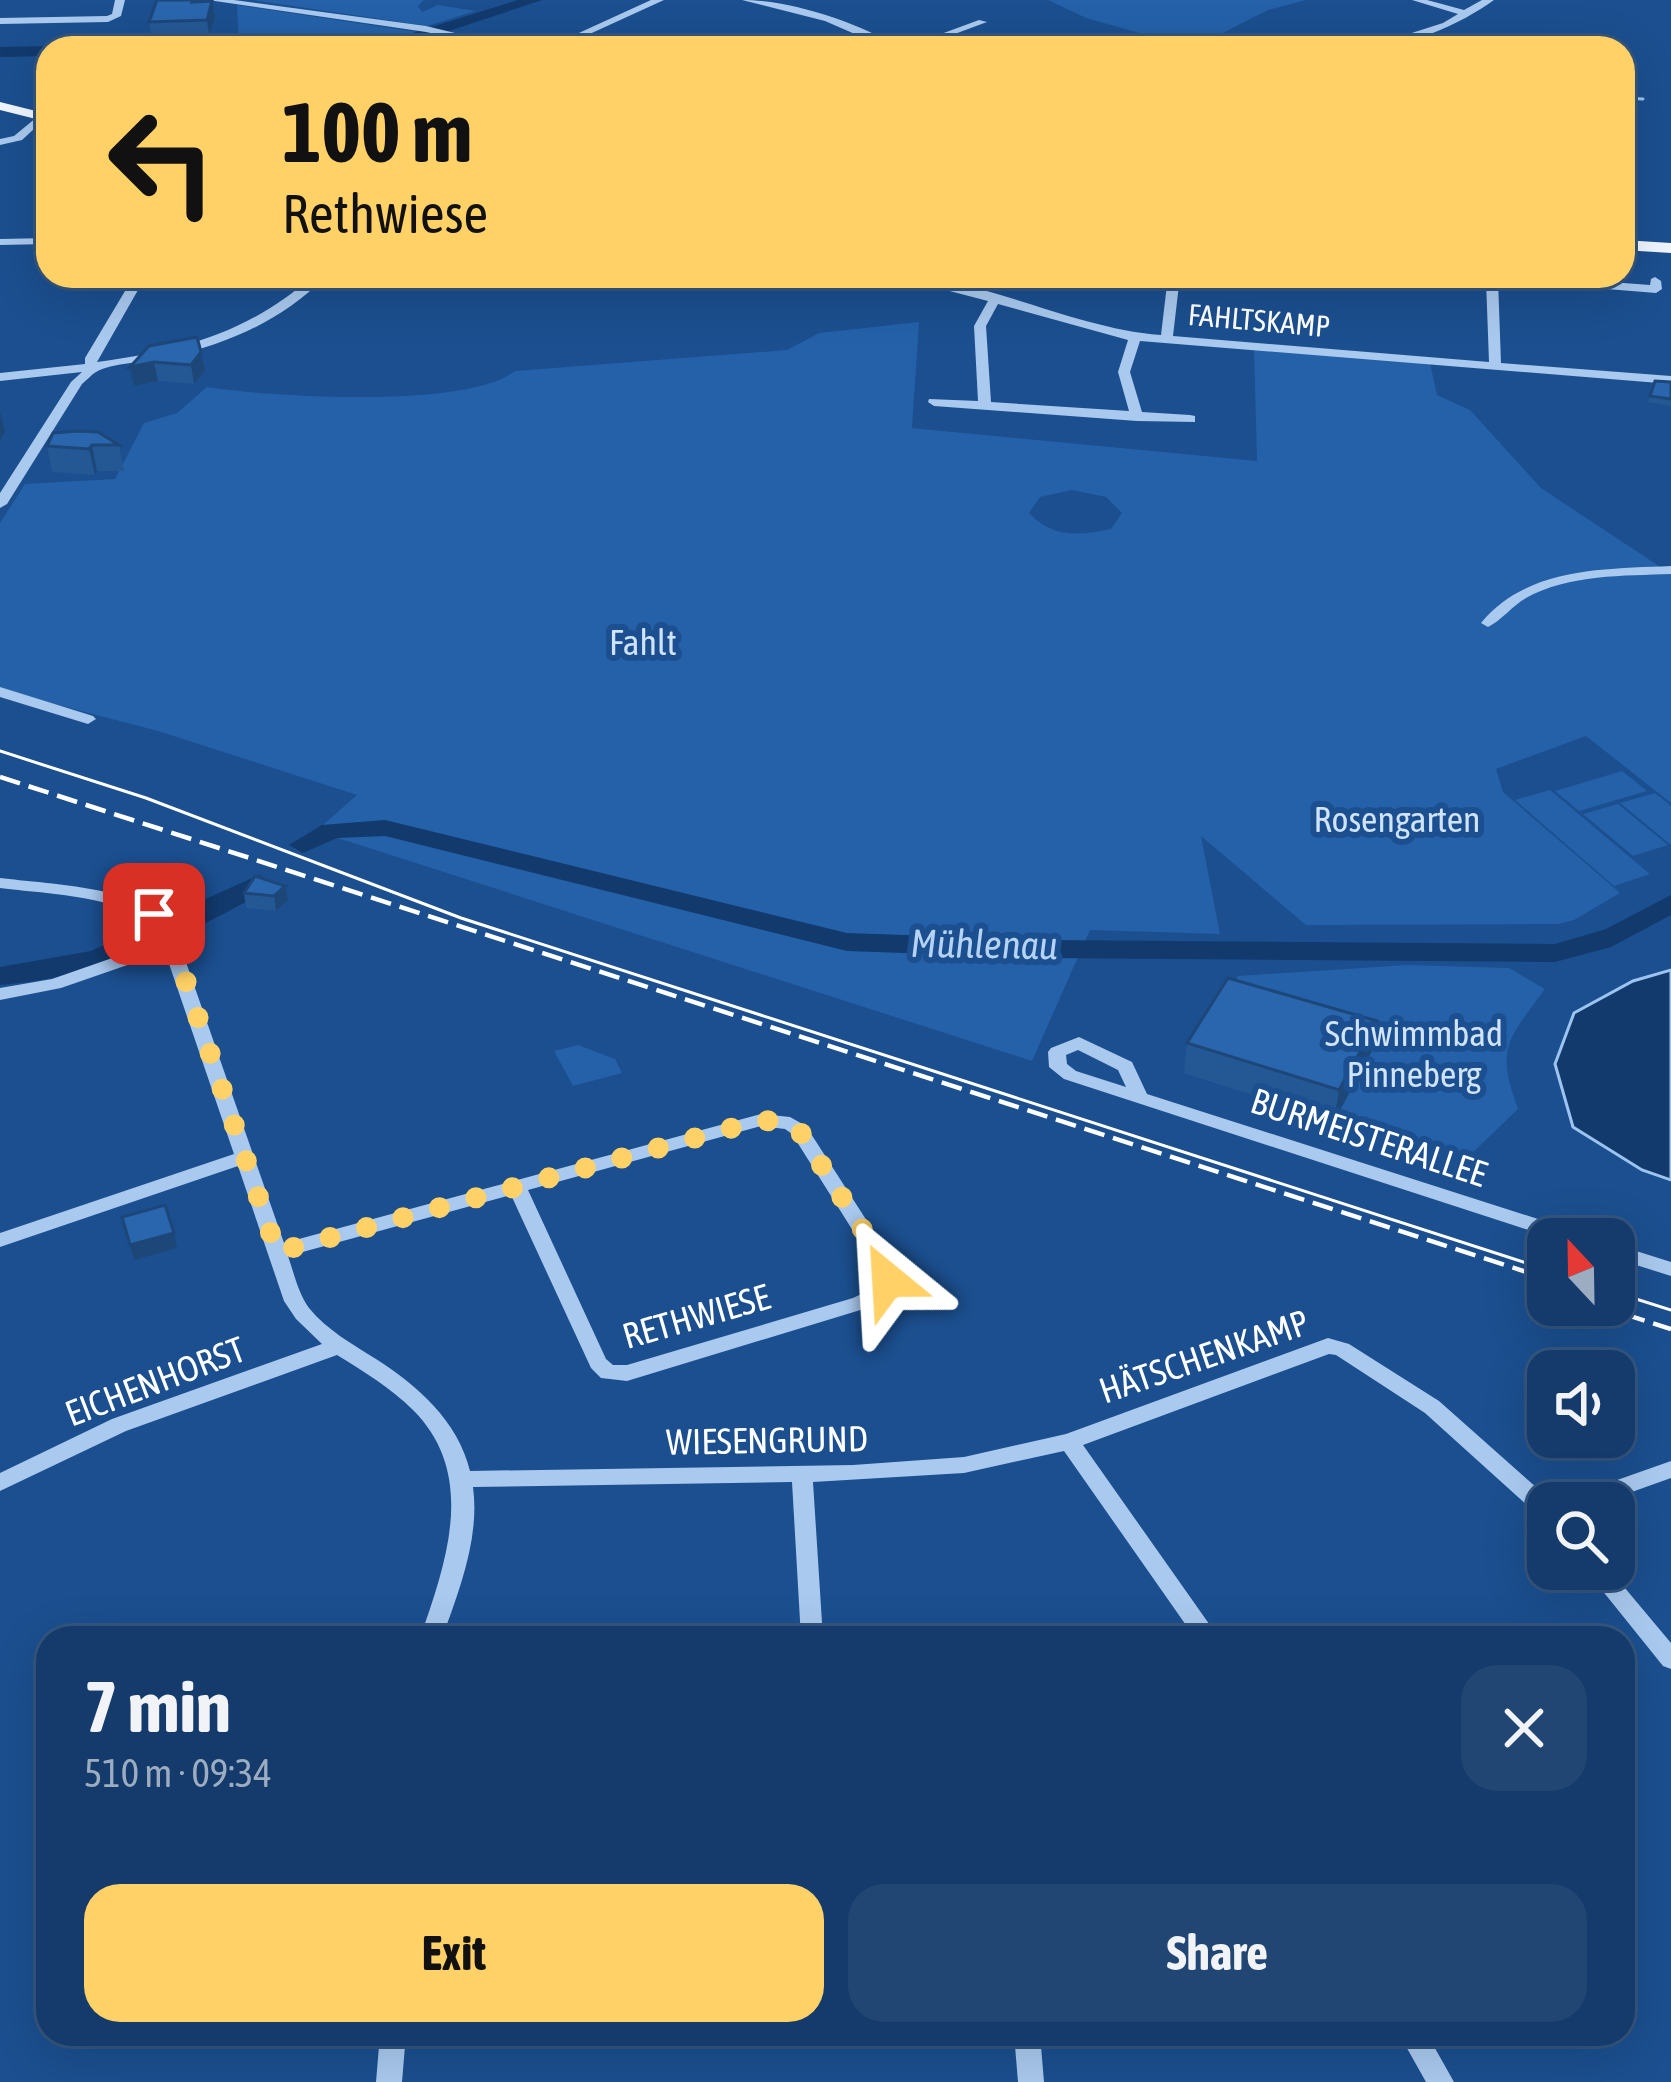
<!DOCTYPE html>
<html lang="en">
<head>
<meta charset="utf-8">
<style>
	body { margin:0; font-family:"Asap Condensed",sans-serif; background:#214673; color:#f1f3f6; height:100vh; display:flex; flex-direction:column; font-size:45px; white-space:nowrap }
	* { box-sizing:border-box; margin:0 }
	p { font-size:39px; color:#9dadc1 }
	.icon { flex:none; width:66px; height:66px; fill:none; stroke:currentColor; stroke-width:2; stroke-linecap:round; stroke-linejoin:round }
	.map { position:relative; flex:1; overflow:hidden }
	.side { position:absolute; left:36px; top:1626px; width:1599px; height:420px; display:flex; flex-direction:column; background:#143b6b; border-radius:36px; box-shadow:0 12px 48px #0002,0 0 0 3px #33557e }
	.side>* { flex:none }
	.hud { position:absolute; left:36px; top:36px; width:1599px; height:252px; border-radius:36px; box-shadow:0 12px 48px #0002,0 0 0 3px #33557e; background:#ffd166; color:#111; overflow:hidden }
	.needle { width:78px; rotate:338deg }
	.controls { position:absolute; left:1527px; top:1218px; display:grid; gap:24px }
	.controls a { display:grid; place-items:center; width:108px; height:108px; border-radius:24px; background:#143b6b; box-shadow:0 12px 48px #0002,0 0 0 3px #33557e; font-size:60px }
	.pin { position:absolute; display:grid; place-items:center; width:102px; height:102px; color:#fff; margin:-51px; border-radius:24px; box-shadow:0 6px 18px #0006 }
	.me { position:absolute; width:132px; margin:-66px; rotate:333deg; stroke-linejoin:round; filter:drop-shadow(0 0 9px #0008) }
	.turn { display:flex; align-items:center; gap:42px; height:252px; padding:0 48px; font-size:54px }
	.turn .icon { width:156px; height:156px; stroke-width:2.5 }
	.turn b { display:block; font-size:84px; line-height:102px }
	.round { display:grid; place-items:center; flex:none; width:126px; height:126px; border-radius:36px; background:#214673 }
	.overview { display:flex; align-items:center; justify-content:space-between; height:204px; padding:0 48px }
	h1 { font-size:72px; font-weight:700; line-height:90px }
	.action { display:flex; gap:24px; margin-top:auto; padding:24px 48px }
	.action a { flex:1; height:138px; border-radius:36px; background:#ffd166; color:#111; font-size:48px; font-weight:700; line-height:138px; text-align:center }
	.action a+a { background:#214673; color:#f1f3f6 }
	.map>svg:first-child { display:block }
	.green { fill:#2461a8; fill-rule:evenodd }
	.water { fill:#123a6d; stroke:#9cc4f0; stroke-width:3 }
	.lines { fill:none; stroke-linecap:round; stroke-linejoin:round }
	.stream { stroke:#9cc4f0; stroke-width:3 }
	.river { fill:#123a6d; fill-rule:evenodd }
	.minor { fill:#a9c9ee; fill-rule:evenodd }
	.major { fill:#f0f6ff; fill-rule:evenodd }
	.tram { stroke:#fff; stroke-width:3 }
	.rail { stroke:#fff; stroke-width:4.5; stroke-dasharray:21 9; stroke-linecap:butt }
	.wall { fill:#245895 }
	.shaded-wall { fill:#1d4779 }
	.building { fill:#2a66ad; stroke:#1d4779; stroke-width:3 }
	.route { stroke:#ffd166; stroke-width:21; stroke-dasharray:0 37.8 }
	.labels { text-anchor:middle; stroke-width:12; stroke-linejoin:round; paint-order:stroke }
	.far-street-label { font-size:30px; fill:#fff; stroke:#1b4f8f }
	.park-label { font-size:36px; fill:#cfe3fa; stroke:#1b4f8f }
	.street-label { font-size:36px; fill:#fff; stroke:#1b4f8f }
	.water-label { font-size:39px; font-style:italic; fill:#b5d3f5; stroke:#1b4f8f }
</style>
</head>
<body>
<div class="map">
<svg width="1671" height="2082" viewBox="0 0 1671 2082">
	<rect width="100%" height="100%" fill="#1b4f8f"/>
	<path class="green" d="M252,0H424L418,6L422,12L438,5L476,11L427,26Z
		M1048,0H1306L1268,10L1193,48L1086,18Z
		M237,5L437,35L427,40L239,44Z
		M919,322L912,428L1257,461L1254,350L1430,363L1437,395L1470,410L1541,488L1671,574V803L1586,736L1496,769L1503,792L1620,893L1574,920L1558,924L1306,925L1201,836L1220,934L1090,930L1032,1061L316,831L357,795L158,731L0,690V523L25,484L115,479L144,423L177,413L207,387C271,397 466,409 515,371L787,350L819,333ZM1072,490L1106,497L1122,513L1111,529C1078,536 1053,538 1029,513L1040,497Z
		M1622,771L1647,791L1579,811L1555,791Z
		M1550,790L1650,874L1614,886L1515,800Z
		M1655,793L1671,806V845L1620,803Z
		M1618,804L1668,845L1633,856L1583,814Z
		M1407,965L1509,968L1545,989C1508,1040 1495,1047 1518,1109L1464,1161L1184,1073L1238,976Z
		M578,1045L615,1059L622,1073L573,1086L554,1051Z"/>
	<path class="water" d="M1671,970V1180L1642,1170L1573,1127L1555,1064L1574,1013L1633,981Z"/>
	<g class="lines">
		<path class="stream" d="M1623,98L1643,99"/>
		<path class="river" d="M518,0H542L407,45L160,48L168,43L406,35Z
			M0,47L48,46L54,48H48V56L0,57Z
			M385,820L847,933L1044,940L1555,944L1606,929L1671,895V915L1611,947L1555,962L1044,958L847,951L385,836L337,838L303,853L289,845L322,825Z
			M259,875L273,883L269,889C184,937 99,978 0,985V967L91,951Z"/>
		<path class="minor" d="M115,0H125L121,16L108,22L0,24V18L107,16L112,14Z
			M208,0H234L426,26L517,48H499L426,32Z
			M651,0H664L559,48H546Z
			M742,0C791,0 859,23 900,48H887L825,21Z
			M1412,0H1427L1464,10L1482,0H1494C1461,24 1407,48 1365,48L1443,23L1458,14Z
			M979,20L987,22L917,48H903Z
			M711,33L785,45L790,48C771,48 723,37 712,40C700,42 697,48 684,48Z
			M1083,34L1091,36L1070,48H1057Z
			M48,108V116L22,140L0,145V139L14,136Z
			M48,238V244L0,245V239Z
			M134,276H146L97,362C181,351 248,333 313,276H326C283,320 228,344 169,357C150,362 110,363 96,372C91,375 87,380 82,384L7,504L0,508V493L71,382L82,372L0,381V373L85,364V358Z
			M892,276C983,276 1069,328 1161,335L1168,276H1180L1173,336L1489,362L1486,280L1479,276H1531L1650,285L1651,279L1655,277L1661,281L1662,289L1656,293L1498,280L1501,363L1671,376V384L1140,341L1130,372L1142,412L1190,415L1195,416V422L1137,421L934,406L928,402L929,399L978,401L974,326L988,301ZM998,304L1128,340L1118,372L1129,411L991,402L986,326Z
			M1671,566V574C1624,576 1569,574 1526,598C1512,606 1502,620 1488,627L1481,623C1527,567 1604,569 1671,566Z
			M0,687L93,716L96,719L88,724L0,697Z
			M0,878C48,884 130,886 166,919C174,926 176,935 182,943L180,945L284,1243L761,1114L790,1117L806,1126L892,1260L898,1280L888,1298L867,1308L627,1381L601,1378L591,1368L511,1195L288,1256C294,1273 298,1293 309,1308C327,1330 352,1344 376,1359C417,1385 458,1421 470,1471L853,1465L964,1457L1066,1434L1328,1338L1349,1344L1439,1401L1554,1503H1548V1520L1540,1517L1425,1413L1336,1355L1329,1354L1083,1445L1219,1638H1195L1064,1451L964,1473L813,1482L823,1638H801L792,1482L473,1487C480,1538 459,1591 442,1638H420C446,1563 478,1475 413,1410C391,1388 363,1371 337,1355L126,1431L0,1491V1473L112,1419L322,1344L296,1319L284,1301L238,1166L0,1247V1233L234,1154L165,952L61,988L0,1000V988L52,979L161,941C146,895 42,894 0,888ZM761,1126L785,1129L792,1134L872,1261L878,1280L874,1288L853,1298L627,1365H613L606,1359L528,1190Z
			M1079,1037L1132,1062L1147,1094L1585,1234L1588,1239H1556L1064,1079L1049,1067L1048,1052L1051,1048ZM1078,1050L1118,1070L1126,1087L1076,1071L1067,1064L1066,1055Z
			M1614,1244L1671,1262V1276L1614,1258Z
			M1671,1461V1478L1601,1503H1566L1569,1497Z
			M1585,1569H1609L1671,1643V1669L1663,1666Z
			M380,2034H406L402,2082H376Z
			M1014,2034H1040L1044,2082H1018Z
			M1399,2034H1427L1454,2082H1426Z"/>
		<path class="major" d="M0,102L48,114V122L0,110Z
			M1623,240L1671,243V253L1623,250Z"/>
		<path class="tram" d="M0,751L146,798L461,918L1548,1270
			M1614,1292L1671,1310"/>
		<path class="rail" d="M0,777L1548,1279
			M1596,1305L1671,1329"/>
	</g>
	<path class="wall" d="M157,0H197L215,17L209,36L152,38L149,22Z
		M149,346L205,371L194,384L158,381L134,386L130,367Z
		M1671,382V406L1648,402L1650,396Z
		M119,445L124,471H97L95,475L52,472L47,446Z
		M255,876L288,900L276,911L246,908L244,893Z
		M1187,1043L1372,1051L1334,1121L1184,1073Z"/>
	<path class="shaded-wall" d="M212,1L215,17L209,36L207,20Z
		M201,352L205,371L194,384L191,365Z
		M154,362L158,381L134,386L130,367Z
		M0,411L5,432L0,440Z
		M92,445L97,471L95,475L89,449Z
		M285,886L288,900L276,911L274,896Z
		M1377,1021L1372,1051L1334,1121L1339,1090Z
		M174,1233L177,1248L134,1260L130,1245Z"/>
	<path class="building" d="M157,0H193L192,2L212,1L207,20L149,22Z
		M197,337L201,352L191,365L154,362L130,367L149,346Z
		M1655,381L1671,382V399L1650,396Z
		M78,431L98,432L119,445H92L89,449L47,446L53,433Z
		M255,876L285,886L274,896L244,893Z
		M1228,978L1377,1021L1339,1090L1187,1043Z
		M165,1205L174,1233L130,1245L122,1217Z"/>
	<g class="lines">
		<path class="route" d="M154,914L172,940L277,1252L761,1120L790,1123L799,1130L882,1260L888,1280"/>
	</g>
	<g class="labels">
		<g class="far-street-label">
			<text transform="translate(1259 321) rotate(5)" y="10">FAHLTSKAMP</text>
		</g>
		<g class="park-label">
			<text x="643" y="655">Fahlt</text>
			<text x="1397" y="832">Rosengarten</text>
			<text x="1414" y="1046">Schwimmbad<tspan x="1414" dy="41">Pinneberg</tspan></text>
		</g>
		<g class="street-label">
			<text transform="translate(1369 1137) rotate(18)" y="13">BURMEISTERALLEE</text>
			<text transform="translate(696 1316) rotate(-16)" y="13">RETHWIESE</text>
			<text transform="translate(1204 1356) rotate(-19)" y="13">HÄTSCHENKAMP</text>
			<text transform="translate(155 1381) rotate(-21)" y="13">EICHENHORST</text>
			<text transform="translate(767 1440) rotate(-1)" y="13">WIESENGRUND</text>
		</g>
		<g class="water-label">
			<text transform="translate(984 944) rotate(1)" y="14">Mühlenau</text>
		</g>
	</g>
</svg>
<div class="controls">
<a><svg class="needle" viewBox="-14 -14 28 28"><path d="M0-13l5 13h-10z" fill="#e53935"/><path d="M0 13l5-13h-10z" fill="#9dadc1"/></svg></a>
<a><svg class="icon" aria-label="sound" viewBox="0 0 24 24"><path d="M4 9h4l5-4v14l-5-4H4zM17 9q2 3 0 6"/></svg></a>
<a><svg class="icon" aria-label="search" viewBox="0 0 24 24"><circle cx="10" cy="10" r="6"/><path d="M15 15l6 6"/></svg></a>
</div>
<div class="pin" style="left:154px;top:914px;background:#d93025"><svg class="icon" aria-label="arrive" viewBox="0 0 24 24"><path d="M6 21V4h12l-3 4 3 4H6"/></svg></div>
<svg class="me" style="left:888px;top:1280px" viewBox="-20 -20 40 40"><path d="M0-17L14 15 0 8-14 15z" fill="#ffd166" stroke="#fff" stroke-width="4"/></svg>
<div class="hud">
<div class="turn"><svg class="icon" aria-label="left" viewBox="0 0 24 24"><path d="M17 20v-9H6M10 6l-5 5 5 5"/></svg><div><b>100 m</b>Rethwiese</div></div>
</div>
<section class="side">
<div class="overview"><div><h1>7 min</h1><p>510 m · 09:34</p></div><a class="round"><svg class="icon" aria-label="close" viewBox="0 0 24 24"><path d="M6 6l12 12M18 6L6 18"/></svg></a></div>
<div class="action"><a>Exit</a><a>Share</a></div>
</section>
</div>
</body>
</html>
